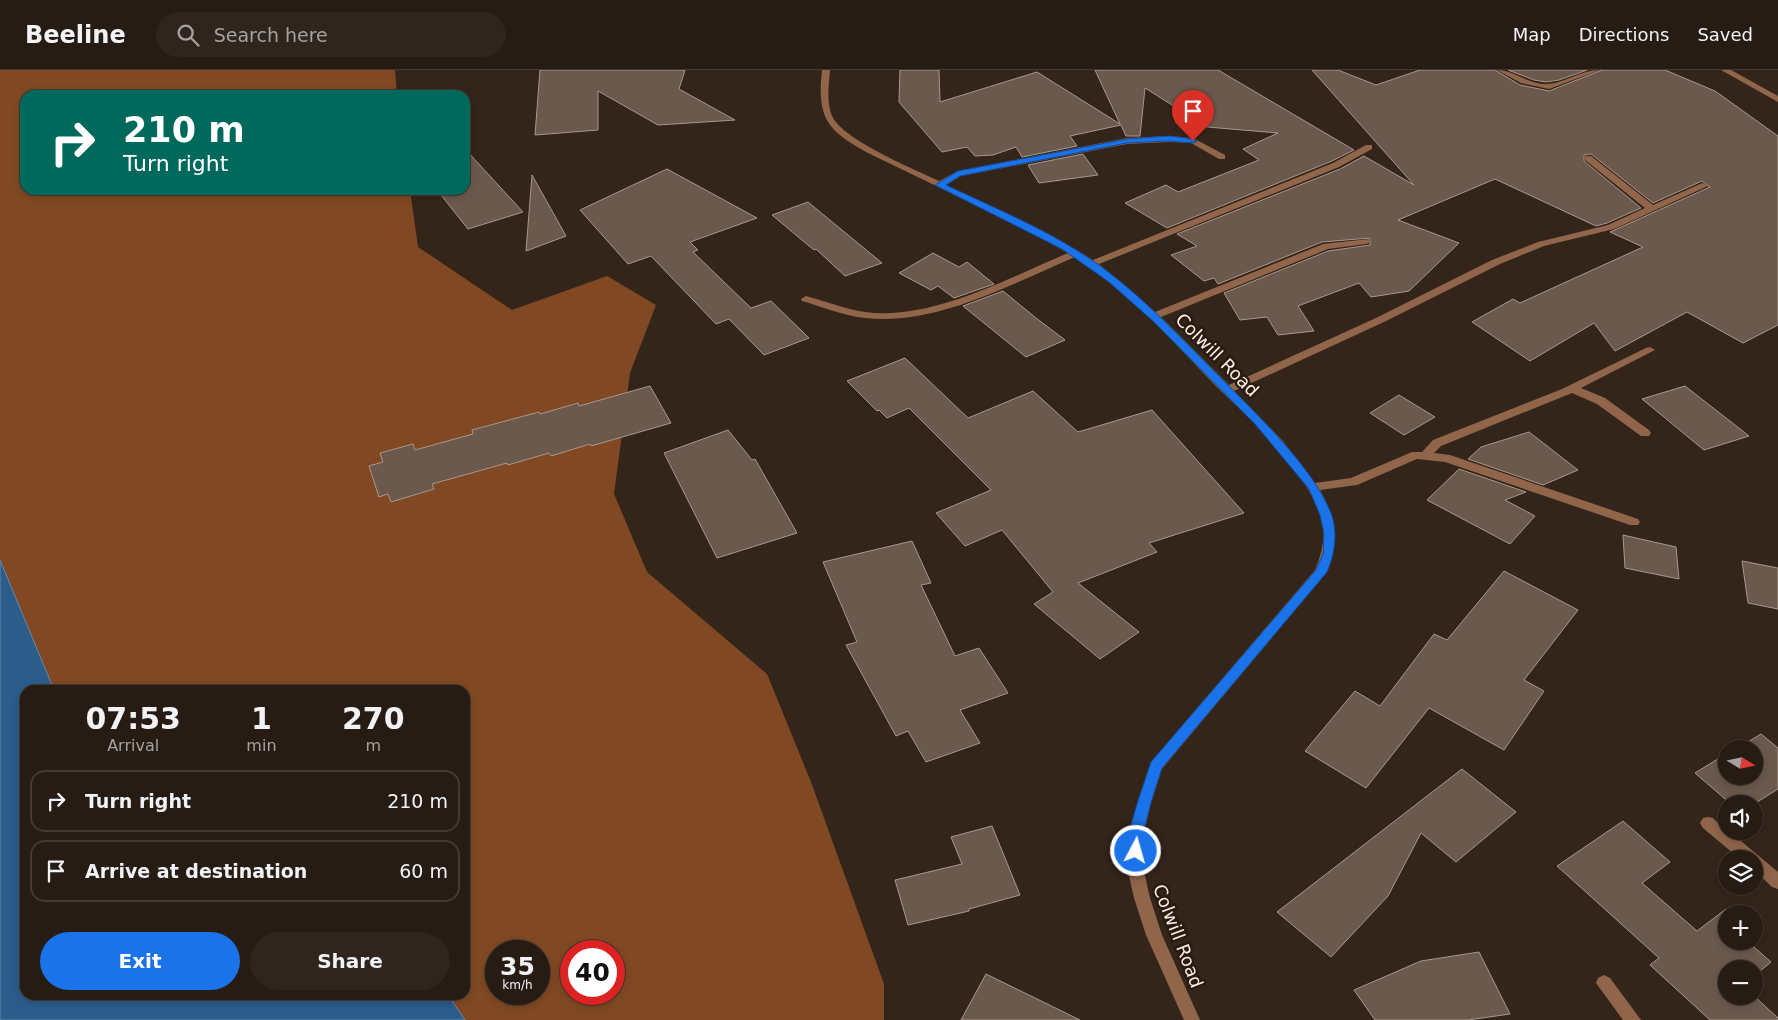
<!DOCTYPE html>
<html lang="en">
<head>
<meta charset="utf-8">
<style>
	body { margin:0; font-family:"DejaVu Sans",sans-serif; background:#2f251d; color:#f1f3f6; height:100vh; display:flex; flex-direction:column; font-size:19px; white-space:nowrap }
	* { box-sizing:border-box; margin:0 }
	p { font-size:16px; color:#a4a1a0 }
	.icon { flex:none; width:28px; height:28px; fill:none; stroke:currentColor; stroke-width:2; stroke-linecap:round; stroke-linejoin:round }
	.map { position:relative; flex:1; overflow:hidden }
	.panel { position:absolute; left:20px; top:615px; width:450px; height:315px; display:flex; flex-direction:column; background:#271c14; border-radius:15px; box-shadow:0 2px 8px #0003,0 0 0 1px #433a34 }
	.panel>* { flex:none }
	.top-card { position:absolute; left:20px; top:20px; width:450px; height:105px; border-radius:15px; box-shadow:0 2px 8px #0003,0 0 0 1px #433a34; background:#00695c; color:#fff; overflow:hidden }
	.needle { width:32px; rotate:100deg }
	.fabs { position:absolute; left:1718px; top:670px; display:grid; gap:10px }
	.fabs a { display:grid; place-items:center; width:45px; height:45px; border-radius:50%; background:#271c14; box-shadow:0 2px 8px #0003,0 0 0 1px #433a34; font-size:25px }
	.speed { position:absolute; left:485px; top:870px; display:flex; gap:10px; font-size:25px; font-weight:700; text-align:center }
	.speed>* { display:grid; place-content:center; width:65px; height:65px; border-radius:50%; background:#271c14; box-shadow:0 2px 8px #0003,0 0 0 1px #433a34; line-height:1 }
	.speed small { font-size:12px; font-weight:400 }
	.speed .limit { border:8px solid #d22; background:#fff; color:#111 }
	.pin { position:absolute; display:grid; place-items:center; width:42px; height:42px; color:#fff; margin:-51px -21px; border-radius:50% 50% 50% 0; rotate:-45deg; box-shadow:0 0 5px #0007 }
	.pin .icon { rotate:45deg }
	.me { position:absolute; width:55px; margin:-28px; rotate:6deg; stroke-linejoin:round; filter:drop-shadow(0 0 4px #0008) }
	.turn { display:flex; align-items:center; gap:18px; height:105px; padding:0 20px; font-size:22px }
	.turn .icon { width:65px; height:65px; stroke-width:2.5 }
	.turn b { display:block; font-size:35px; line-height:42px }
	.eta { display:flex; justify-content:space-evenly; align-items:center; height:85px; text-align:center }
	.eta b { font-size:30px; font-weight:800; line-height:35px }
	.primary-button { display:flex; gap:10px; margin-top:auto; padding:10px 20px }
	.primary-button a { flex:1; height:58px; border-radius:30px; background:#1a73e8; color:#fff; font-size:20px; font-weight:800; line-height:58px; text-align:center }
	.primary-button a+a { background:#2f251d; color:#f1f3f6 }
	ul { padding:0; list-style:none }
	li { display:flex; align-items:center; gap:15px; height:62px; margin:0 10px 8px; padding:0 10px; border:2px solid #433a34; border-radius:15px }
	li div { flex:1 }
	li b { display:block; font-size:19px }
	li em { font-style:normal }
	header { display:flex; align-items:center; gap:30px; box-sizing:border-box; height:70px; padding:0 25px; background:#271c14; border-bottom:1px solid #433a34 }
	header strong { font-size:24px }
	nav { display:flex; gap:28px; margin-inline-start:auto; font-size:18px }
	.search { width:350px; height:45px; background:#2f251d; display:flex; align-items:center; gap:12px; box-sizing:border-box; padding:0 18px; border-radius:28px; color:#a4a1a0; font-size:19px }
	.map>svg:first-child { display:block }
	.forest { fill:#814923; fill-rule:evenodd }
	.water { fill:#2b5c8a; stroke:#6988a6 }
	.building { fill:#6b594d; stroke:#ab978b }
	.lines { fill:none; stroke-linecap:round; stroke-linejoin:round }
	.minor { fill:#90654a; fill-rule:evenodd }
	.route { fill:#1a73e8; stroke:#114b97 }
	.labels { text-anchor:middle; stroke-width:5; stroke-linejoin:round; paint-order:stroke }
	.street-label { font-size:18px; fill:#f9eee7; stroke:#2a1b11 }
</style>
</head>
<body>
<header>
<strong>Beeline</strong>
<div class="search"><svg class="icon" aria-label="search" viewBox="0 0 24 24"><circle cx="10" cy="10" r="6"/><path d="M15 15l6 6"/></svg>Search here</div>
<nav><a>Map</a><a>Directions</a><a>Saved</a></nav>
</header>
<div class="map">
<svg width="1778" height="950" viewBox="0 0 1778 950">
	<rect width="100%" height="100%" fill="#34251b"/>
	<path class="forest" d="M0,0H395L397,25H25V120H410L418,177L512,240L607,206L656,235L630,303L614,424L647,502L767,604L811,712L884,914V950H465L448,925H465V620H54L0,490ZM496,881H539V924H496ZM571,881H614V924H571Z"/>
	<path class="water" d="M0,490L54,620H25V925H448L465,950H0Z"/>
	<path class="building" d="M540,0H685L679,19L735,50L658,55L598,21V60L535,65Z
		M900,0H939L940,32L1037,2L1120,54L1095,0H1218L1354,80L1332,91L1167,158L1125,133L1166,115L1178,122L1259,90L1243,79L1278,63L1207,57L1145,18L1140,66H1126L1121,55L1070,66L1077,76L1022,87L1016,77L993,85L975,86L967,77L942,82L899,32Z
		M1312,0H1338L1376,15L1420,0H1495L1520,15L1549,21L1602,0H1665L1715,21L1778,66V255L1743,273L1687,242L1615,281L1594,253L1530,291L1472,252L1513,229L1520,233L1643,177L1610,162L1710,117L1702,111L1653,133L1591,84L1584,85V91L1641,138L1607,153L1596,156L1495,109L1398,150L1459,173L1409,221L1371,227L1359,213L1298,236L1314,261L1278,265L1267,247L1240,250L1224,223L1328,181L1370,175V168L1322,172L1218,214L1214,208L1204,211L1171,185L1197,176L1177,164L1340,99L1364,86L1414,115Z
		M1508,0H1587L1559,10L1546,12L1534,10Z
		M465,79L523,142L468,159L437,120H465Z
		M1083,84L1098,105L1039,113L1028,95Z
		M667,99L757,148L690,172L698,180L693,182L751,238L771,231L809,268L764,285L729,249L716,254L651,186L628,194L580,140Z
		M532,105L566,166L526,181Z
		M808,132L882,193L845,206L816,179L814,180L772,145Z
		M933,183L959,197L967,192L994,214L954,228L938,216L931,220L899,203Z
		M1003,221L1036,248L1065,270L1026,287L963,236Z
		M905,288L968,348L1033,321L1078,362L1152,340L1244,443L1149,473L1157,482L1078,513L1139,562L1100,589L1034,534L1053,522L1002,460L965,476L936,443L991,420L909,338L887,348L879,340L877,341L847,311Z
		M650,316L671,353L591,376L590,374L551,386L549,383L508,395L507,393L432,414L434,419L391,432L388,424L379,427L369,396L383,392L380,383L413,374L415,380L473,364L472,360L539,342L540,344L578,333L579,336Z
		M1685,316L1749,366L1704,380L1642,329Z
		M1399,325L1435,347L1404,365L1370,343Z
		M728,360L752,390L755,389L797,463L717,488L664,383Z
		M1529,362L1578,400L1543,415L1468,389L1481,377Z
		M1459,399L1526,422L1505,430L1535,446L1510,474L1427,430Z
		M1623,465L1676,477L1679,509L1625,498Z
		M912,471L931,513L921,515L955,586L979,578L1008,623L960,640L980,673L926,692L908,661L896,666L846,575L857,572L823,492Z
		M1742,491L1778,498V539L1748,533Z
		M1504,501L1578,540L1524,610L1544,621L1504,680L1429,638L1366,718L1305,681L1355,621L1380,636L1434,564L1447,570Z
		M1761,664L1778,678V719L1754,734H1731L1695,703L1726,684V706H1754V679H1736Z
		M1462,699L1516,742L1456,792L1421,763L1388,826L1331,887L1277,842Z
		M1623,751L1670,792L1642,813L1697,861L1726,839V871H1747L1771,892L1754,906V899H1726V926H1754L1778,948V950H1710L1650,895L1659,888L1557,796Z
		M992,756L1020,825L969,839V841L908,855L895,810L962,794L951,767Z
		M1479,882L1510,944L1468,950H1375L1354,920L1421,891Z
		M986,904L1080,950H961Z"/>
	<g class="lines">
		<path class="minor" d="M822,0H830C829,15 826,31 832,46C843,70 914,99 939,111L958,101L1127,68L1169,66L1193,68L1225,85V89H1219L1191,73L1169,72L1127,74L961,106L946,115L1047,163L1093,190L1333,93L1366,75H1372V79L1339,97L1099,194L1155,242L1323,174L1369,169V173L1366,174L1328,179L1161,247L1229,315L1376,248L1492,190L1538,172L1608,155L1645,138L1585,90V86H1591L1653,135L1700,114L1703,113L1708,116L1614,159L1544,176L1500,194L1384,252L1234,321L1282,370L1315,413L1351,408L1412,382H1422L1433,370L1562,319L1646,278L1650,277L1655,280L1581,318L1605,328L1649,360L1651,363L1649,366H1641L1597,334L1572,323L1441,376L1434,383L1450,385L1638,449L1640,452L1638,455H1630L1445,392L1417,389L1357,415L1320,420C1336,448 1339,472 1327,502L1162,699L1150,737L1144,764L1143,797L1150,828L1162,865L1200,950H1184L1146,865L1134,828L1127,797L1128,764L1136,737L1151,692L1315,500C1322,484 1326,465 1321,448C1304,395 1250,350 1212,312C1169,267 1127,220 1075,187C1011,214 936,256 865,248C844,246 823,237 802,231L801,229L806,226C825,231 845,239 865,242C932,251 1008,208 1068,183L1019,156L868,83C826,60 817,48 822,0Z
			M1497,0C1515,0 1528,15 1546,14C1564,14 1580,0 1600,0L1549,19L1521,13Z
			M1721,0H1731L1778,26V32Z
			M1708,747L1713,748L1726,761H1729L1778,802V819L1772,817L1754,800V789H1740L1703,758L1700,753L1703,748Z
			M1604,905L1610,908L1641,950H1623L1596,913L1598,908Z"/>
	</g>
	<path class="route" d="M1169,66L1193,69L1197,71L1193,73L1169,71L1127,73L960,106L946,115C986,134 1029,152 1068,175C1127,209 1174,261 1222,309C1257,345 1312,396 1331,443C1338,463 1335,483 1327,502L1162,698C1155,719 1148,740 1144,762C1142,770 1144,778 1141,785L1136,787L1131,785L1129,781V764L1136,737L1151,692L1316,500L1323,484L1324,463L1320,445L1309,419L1255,354L1153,251L1109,212L1062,179L935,115L958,101L1127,69Z"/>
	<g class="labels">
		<g class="street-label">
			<text transform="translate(1217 285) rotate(45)" y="6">Colwill Road</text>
			<text transform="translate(1178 866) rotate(69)" y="6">Colwill Road</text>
		</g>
	</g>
</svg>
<div class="fabs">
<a><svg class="needle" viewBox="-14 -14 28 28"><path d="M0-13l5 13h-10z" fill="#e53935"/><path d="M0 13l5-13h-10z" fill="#a4a1a0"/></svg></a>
<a><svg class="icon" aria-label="sound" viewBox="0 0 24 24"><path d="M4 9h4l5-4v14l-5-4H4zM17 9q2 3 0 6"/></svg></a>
<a><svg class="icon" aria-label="layers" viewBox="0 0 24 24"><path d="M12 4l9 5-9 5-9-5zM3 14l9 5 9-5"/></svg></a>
<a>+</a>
<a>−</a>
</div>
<div class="speed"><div>35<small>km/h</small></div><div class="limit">40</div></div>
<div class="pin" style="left:1193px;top:71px;background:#d93025"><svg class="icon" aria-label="arrive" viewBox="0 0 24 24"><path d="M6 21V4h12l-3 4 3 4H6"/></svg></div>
<svg class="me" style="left:1136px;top:781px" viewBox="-20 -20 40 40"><circle r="17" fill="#1a73e8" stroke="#fff" stroke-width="3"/><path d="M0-11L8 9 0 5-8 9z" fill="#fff"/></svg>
<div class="top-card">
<div class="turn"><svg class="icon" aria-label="right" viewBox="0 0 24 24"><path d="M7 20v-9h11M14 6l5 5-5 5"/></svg><div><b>210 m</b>Turn right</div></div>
</div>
<section class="panel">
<div class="eta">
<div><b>07:53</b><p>Arrival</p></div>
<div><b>1</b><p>min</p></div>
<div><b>270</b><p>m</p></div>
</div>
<ul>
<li><svg class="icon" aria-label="right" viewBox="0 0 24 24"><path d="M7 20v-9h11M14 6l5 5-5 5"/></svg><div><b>Turn right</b></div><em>210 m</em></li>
<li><svg class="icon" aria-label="arrive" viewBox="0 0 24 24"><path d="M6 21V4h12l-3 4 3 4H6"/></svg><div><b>Arrive at destination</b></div><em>60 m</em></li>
</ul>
<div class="primary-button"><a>Exit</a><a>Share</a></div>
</section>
</div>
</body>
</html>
